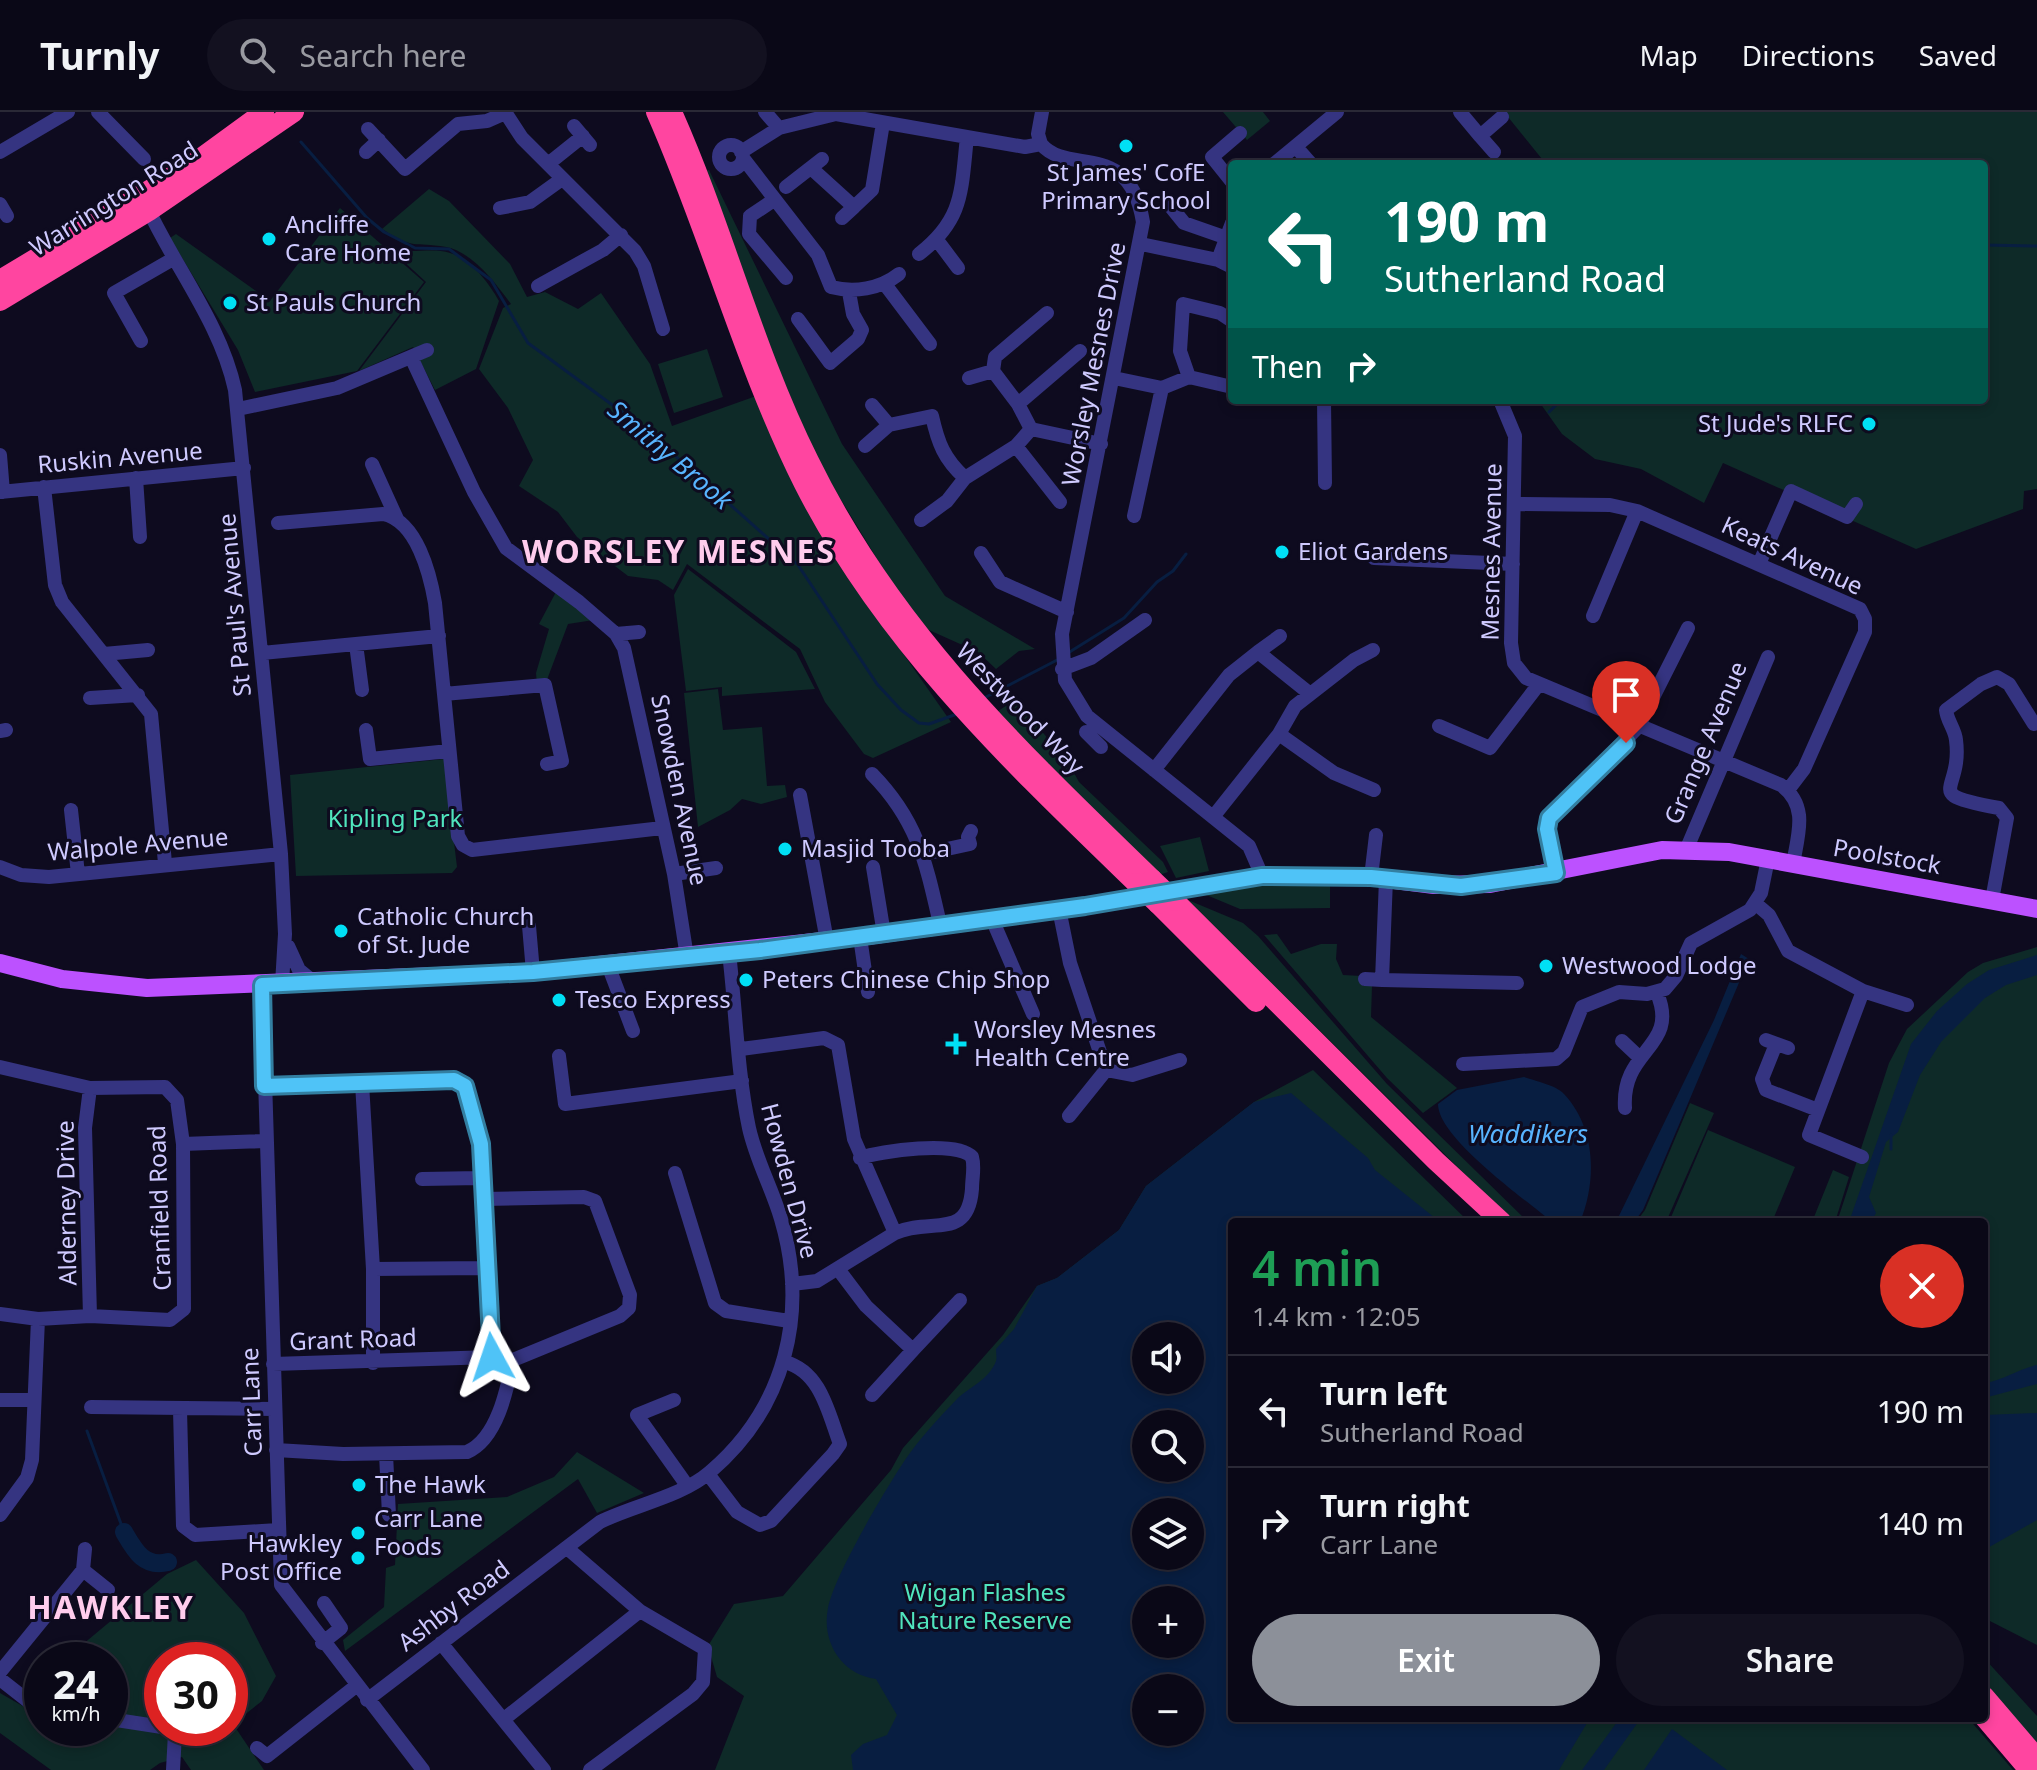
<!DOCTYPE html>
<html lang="en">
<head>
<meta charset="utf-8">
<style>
	body { margin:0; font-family:"Noto Sans",sans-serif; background:#131120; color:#f1f3f6; height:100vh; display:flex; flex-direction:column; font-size:30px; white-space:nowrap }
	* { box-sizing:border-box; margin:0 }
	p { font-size:26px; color:#999aa1 }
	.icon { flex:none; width:44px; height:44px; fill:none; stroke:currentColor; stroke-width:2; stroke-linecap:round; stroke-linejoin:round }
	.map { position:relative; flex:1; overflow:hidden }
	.details { position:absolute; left:1228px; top:1106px; width:760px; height:504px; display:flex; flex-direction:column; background:#0a0817; border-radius:8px; box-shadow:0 4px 12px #0003,0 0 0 2px #2a2936 }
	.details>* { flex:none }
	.guide { position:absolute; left:1228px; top:48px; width:760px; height:244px; border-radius:8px; box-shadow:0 4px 12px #0003,0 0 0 2px #2a2936; background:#00695c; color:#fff; overflow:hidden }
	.buttons { position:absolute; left:1132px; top:1210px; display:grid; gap:16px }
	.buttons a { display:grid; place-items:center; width:72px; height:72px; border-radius:50%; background:#0a0817; box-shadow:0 4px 12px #0003,0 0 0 2px #2a2936; font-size:40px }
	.speed { position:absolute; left:24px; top:1530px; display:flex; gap:16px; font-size:40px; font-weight:700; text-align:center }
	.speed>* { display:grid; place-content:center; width:104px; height:104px; border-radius:50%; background:#0a0817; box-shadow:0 4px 12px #0003,0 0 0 2px #2a2936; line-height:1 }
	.speed small { font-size:20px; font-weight:400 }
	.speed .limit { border:12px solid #d22; background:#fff; color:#111 }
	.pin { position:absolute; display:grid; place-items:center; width:68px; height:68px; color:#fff; margin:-82px -34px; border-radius:50% 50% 50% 0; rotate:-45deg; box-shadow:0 0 8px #0007 }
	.pin .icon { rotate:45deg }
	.me { position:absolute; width:88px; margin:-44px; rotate:355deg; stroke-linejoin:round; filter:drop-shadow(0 0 6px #0008) }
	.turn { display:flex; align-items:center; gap:28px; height:168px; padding:0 24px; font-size:36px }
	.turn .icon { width:104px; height:104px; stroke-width:2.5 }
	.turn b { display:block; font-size:56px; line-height:68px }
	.then { display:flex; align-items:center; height:76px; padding:0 24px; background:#0003; gap:16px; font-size:30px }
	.round { display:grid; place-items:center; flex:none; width:84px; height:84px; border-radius:42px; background:#131120 }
	.headline { display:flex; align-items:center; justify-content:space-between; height:136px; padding:0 24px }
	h1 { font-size:48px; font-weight:600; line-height:60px; color:#1e9e55 }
	.button { display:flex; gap:16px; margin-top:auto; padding:16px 24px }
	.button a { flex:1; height:92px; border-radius:48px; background:#8c9099; color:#fff; font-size:32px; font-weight:600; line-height:92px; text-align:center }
	.button a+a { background:#131120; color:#f1f3f6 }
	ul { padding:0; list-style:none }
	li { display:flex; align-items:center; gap:24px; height:112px; padding:0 24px; border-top:2px solid #2a2936 }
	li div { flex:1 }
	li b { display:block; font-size:30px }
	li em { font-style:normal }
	header { display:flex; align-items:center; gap:48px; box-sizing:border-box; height:112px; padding:0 40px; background:#0a0817; border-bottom:2px solid #2a2936 }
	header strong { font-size:38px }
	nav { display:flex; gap:44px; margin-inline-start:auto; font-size:28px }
	.search { width:560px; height:72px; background:#131120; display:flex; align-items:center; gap:20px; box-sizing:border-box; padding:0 28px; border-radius:44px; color:#999aa1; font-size:30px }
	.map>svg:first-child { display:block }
	.green { fill:#0e2a28; fill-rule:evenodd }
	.water { fill:#081e41; fill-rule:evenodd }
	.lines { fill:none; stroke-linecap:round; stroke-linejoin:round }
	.stream { stroke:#081e41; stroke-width:3 }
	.river { stroke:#081e41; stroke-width:18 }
	.minor { stroke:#353481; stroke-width:14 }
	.major { stroke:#bc51ff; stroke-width:18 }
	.highway { stroke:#ff45a0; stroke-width:20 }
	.highway-bridge { stroke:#ff45a0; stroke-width:20 }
	.route-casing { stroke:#337fa1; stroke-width:20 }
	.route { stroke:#4fc3f7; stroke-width:14 }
	.poi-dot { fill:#00dff5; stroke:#0e0b1f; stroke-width:3 }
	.labels { text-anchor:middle; stroke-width:6; stroke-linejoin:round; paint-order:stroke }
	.poi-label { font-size:24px; fill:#cfcaff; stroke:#0e0b1f; text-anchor:start }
	.street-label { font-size:24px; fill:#cfcaff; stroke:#0e0b1f }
	.park-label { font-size:24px; fill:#50e5be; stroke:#0e0b1f }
	.water-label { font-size:26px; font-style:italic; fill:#58b4ff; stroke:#0e0b1f }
	.district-label { font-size:32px; font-weight:bold; letter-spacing:2px; fill:#ffcced; stroke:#0e0b1f }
</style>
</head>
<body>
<header>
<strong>Turnly</strong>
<div class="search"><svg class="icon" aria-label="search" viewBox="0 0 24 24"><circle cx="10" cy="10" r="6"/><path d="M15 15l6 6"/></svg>Search here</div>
<nav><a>Map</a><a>Directions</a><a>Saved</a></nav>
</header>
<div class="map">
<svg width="2037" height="1658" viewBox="0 0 2037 1658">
	<rect width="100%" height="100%" fill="#0e0b1f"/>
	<path class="green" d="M1223,0H1263L1270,9L1247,28Z
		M1504,0H2037V377L2024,379L2023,397L1916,437L1723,351L1704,391L1641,357L1595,347L1562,322L1540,291L1984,288V52H1546Z
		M709,58L842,332L945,484L1035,537L1019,539L996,557L978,540L920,514L907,496L818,350L709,92L701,59Z
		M429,77L449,89L510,152L527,185L545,180L578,197L601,181L650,252L672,314L759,283L881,510L951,610L873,646L864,642L825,590L800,537L687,452L673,478L658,468L628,464L577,425L558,400L519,374L533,348L508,296L479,257L503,196L511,192C496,172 473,140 446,135C412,129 416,139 382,117Z
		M340,96L424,170L357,259L255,280L238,238L170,126L176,122L270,189Z
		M411,139C423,139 439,137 450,141C471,147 489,171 499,189L476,257L435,278L413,235L359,259L426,170L400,146Z
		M707,237L723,285L674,301L658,252Z
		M688,457L796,540L815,577L722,584V575L686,579L674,483Z
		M556,480L600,507L568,512L545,573H537L536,561L549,517L539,512Z
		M718,577L723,618L762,615L767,674L785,673L787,685L761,692L742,687L730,698L698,715L684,581Z
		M1015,588L1068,650L1079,670L1163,750L1168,760L1156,764L992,603Z
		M444,647L457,755L452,761L296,764L290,663Z
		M1200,725L1209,759L1176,766L1160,734Z
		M1267,773L1330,774V796L1240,797L1204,782Z
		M1188,788L1243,811L1258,824L1387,972L1528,1110H1513Z
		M1277,822L1291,842L1321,832H1337L1336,847L1343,863L1362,864L1363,874H1372L1371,905L1457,976L1423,1001L1387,966L1264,823Z
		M2037,835V1533L1984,1506V1110H1837L1889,951L1907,917L1968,860L1983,851Z
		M1313,958L1469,1110H1232V1606H1968L2013,1658H715L744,1584L717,1565L708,1534L734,1492L783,1484L891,1358L903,1336L1003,1223L1037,1174L1057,1166L1119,1118L1146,1074L1254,990ZM1146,1224H1190V1268H1146ZM1146,1312H1190V1356H1146ZM1146,1400H1190V1444H1146ZM1146,1488H1190V1532H1146ZM1146,1576H1190V1620H1146Z
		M1690,991L1714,1001L1666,1110H1636L1645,1098Z
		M1708,1018L1795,1055L1772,1110H1669Z
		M1833,1058L1849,1065L1835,1110H1812Z
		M577,1340L644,1381L597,1401L578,1367L345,1539L343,1528L384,1495L386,1456L395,1453L398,1392L507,1385L554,1365Z
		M196,1448L244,1501L276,1564L262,1589L233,1612L264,1658H191L182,1645L160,1651L150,1658H51L0,1621V1581L26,1596L42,1577V1616H110V1548H64L167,1462ZM162,1548H230V1616H162Z
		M1984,1546L2037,1604V1636L1984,1576Z"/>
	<path class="water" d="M1741,842L1749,847L1643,1098L1634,1110H1616L1714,908Z
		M2037,843V863L2006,873L1985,886L1941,930L1920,963L1898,1020L1886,1030L1869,1085L1876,1101L1871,1110H1849L1911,932L1937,899L1967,872L1989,858Z
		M1524,965C1535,969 1556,973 1564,982C1596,1016 1597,1069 1580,1110H1552C1525,1087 1438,1026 1438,992L1457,978Z
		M1291,981L1368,1046L1375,1058L1440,1110H1232V1606H1590L1559,1658H853L851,1643L863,1632L887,1623L897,1603L876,1567C842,1563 821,1530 828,1496C834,1464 885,1378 905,1348C919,1327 939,1306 957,1287C969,1275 989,1268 996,1249C997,1246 996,1241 996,1237L1014,1217L1037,1174L1057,1166L1119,1118L1146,1074L1254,990ZM1146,1224H1190V1268H1146ZM1190,1312V1356H1146V1312ZM1146,1400H1190V1444H1146ZM1146,1488H1190V1532H1146ZM1190,1576V1620H1146V1576Z
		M2037,1253V1272L1984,1286V1271C2005,1268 2017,1257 2037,1253Z
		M2037,1301V1408L1984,1438V1303Z
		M1620,1606H1641L1604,1658H1582Z
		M1672,1617L1727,1658H1644Z"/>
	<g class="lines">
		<path class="stream" d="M301,30L367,106L384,120L415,136L449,137L491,168L528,231L645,317L798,453L877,572L901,598L919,611L929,612L957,602
			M1984,133L2037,134
			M1549,300L1561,288
			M1068,541L1124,506L1157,470L1173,459L1186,442
			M984,586L1059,547
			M1891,1023V1037
			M87,1319L124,1420"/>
		<path class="river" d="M124,1420C135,1439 144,1456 168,1450"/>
		<path class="minor" d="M98,0L144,47
			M505,0L522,26L635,139L644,154L663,217
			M765,0L779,16
			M1460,0L1480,24L1502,5
			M574,14L590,33
			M368,17L405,57L458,12L487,9L505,1
			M1480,24L1494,40
			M1041,32C1069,65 1129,26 1143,110L1062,522L1065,568L1087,604L1249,734L1262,764
			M1041,32L1038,22L1042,0
			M719 45a12 12 0 1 1 24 0a12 12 0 1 1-24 0Z
			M1296,35L1311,52
			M0,40L68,0
			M366,40L379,28
			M741,40L779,16L836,2L1025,35L1041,32
			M743,46L818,143L831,175C854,181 880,177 899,162
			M548,52L583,24
			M1274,52L1337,0
			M811,56L854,95L872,78L883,11
			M1232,70L1212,45L1240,21
			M786,75L822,47
			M774,88L750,104L749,122L786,166
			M1167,90L1184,111L1227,126
			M0,92L7,104
			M141,95L149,99C177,158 221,213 235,278L281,742L285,822L282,872
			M500,96L530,90L562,67
			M842,106L854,95
			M937,128L958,156
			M1141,132L1218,148L1232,155
			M919,142C964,107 961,79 967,25
			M1218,148L1232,111
			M884,171L930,232
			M538,174L603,138L621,123
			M1047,201L995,245L993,259L1018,292L1031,317L1101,332
			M798,207L830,251L858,227L862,218L853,202L849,180
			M141,229L114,181L173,147
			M411,245L474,380L506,436L579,490L616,522L624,536L674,762L687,845
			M1189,265L1180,239L1183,192L1220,201L1232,209
			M969,266L993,259
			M1114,266L1162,276L1189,265L1232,275
			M1324,288L1325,371
			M1500,288L1515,324L1511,531L1514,551L1526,566L1781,673C1809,694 1798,722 1793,752
			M1018,292L1080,239
			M872,293L889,313L932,304C938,331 944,347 965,366L1016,334L1031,317
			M238,297L337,276L427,238
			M865,334L889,313
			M1016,334L1060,390
			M0,343L3,380
			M372,352L397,407
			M136,366L140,425
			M44,375L55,473L62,490L151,602L165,751
			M0,380L244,356
			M1514,392L1610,393L1637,399L1860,497L1865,507V520L1804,657L1788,678
			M1134,404L1162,276
			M921,408L947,389L965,366
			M278,411L383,402C417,409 430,462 435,491L458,724L463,733L472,738L662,716
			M981,441L1000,470L1067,500
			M1374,446L1513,452
			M1759,452L1791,379L1847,405L1856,392
			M1593,504L1637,399
			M616,522L639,520
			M356,532L362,578
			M1258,540L1280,524
			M262,541L439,524
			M104,542L148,538
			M1062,557L1091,546L1145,508
			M444,582L545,573L562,649L547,652
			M90,586L138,583
			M1439,614L1490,636L1539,572
			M366,618L370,647L449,639
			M0,619L6,618
			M1086,620L1101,635
			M1279,622L1334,661L1374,678
			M1154,658L1229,563L1258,540L1309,581
			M872,662C918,709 926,751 940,812
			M800,683L827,829
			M71,698L78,762
			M1213,705L1279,622L1295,594L1354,548L1373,538
			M1687,736L1768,545
			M924,742L970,732L968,725L971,719
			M0,755L21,763L49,765L281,742
			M873,755L884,822
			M1556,761L1547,717L1549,706L1638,615L1688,516
			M674,762L716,756
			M1371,765L1376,723
			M1386,767L1382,868L1517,871
			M1992,788L2007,706L1999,696C1919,681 1963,682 1956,628C1955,617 1947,609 1946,598L1981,572L1997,565L2009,572L2034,612
			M1755,791L1769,803L1788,839L1863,879L1809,1023L1862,1045
			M1059,797L1070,851L1106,958L1132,963L1180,948
			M992,807L1033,902
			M529,814L533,860
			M860,825L868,880
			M288,834L299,858L315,871
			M608,853L633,919
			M1365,867L1382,868
			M262,873L281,1473L423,1658
			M1863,879L1907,893
			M1766,928L1788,936
			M1622,929L1639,945
			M1776,932L1762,967L1766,978L1818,998
			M741,937L824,926L838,933L854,1027L895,1121L817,1169L792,1172
			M559,944L565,992L742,969
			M1463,952L1556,947L1564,940L1582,895L1619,880L1647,882L1665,877L1676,864L1691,831L1750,798L1761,781L1768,747
			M0,955L90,976L165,975L177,988L183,1032L184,1197L170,1208L90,1204L38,1207L0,1202
			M362,971L373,1157V1251
			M264,974L454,968L465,974L481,1032L492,1245
			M1625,996C1621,936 1680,936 1657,881
			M1069,1004L1106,958
			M183,1032L264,1029
			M860,1046C881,1039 957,1028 972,1045C975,1055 972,1066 972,1077C968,1129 932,1105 895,1121
			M675,1061L715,1191L726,1199L789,1209
			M422,1067L480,1066
			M373,1157L485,1156
			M838,1157L866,1194L913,1238L960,1188
			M90,1204L85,1016L90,976
			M273,1252L492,1245L513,1248L620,1204L629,1196L630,1183L595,1089L584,1085L484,1087
			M872,1283L913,1238
			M0,1288H33
			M674,1288L637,1303L686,1372
			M91,1295L274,1297
			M180,1298L183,1414L195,1423L278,1418
			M276,1338L343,1342L467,1340C497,1327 507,1278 513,1248
			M386,1342L389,1403
			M708,1362L737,1400L760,1413L771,1409L833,1342L840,1332C828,1300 821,1260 785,1250
			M0,1403L27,1366L32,1348L38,1207
			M567,1436L640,1499L705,1537L703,1570L693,1582L590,1658
			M83,1458L85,1437
			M322,1531L341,1516L324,1491
			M441,1531L544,1658
			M0,1560L83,1458L108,1478
			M0,1567L42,1600
			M367,1588L600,1410C634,1393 681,1385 710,1360C785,1296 809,1202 781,1107C772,1076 756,1048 749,1016C737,958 736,899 729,841
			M110,1607L162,1615
			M504,1607L640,1499
			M164,1616L175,1621L173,1658
			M257,1636L267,1644L356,1574"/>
		<path class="major" d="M0,851L62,867L147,876L533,860L860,825L1085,794L1262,764L1371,765L1434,773L1490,772L1662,738L1729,740L2037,797"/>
		<path class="highway" d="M656,0C710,122 744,252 804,372C884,530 1010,649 1136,771
			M672,0C723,114 753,237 809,349C892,519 1019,638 1152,767
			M0,168L194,51L264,0
			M0,189L149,99L294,0
			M1175,789L1436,1049L1502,1110
			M1158,792L1256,890
			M1984,1584L2037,1646
			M1984,1605L2029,1658"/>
		<path class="highway-bridge" d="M1152,767L1175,789
			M1136,771L1158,792"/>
	</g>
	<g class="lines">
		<defs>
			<path id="route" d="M492,1245L481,1032L465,974L454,968L264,974L262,873L533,860L760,838L1085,794L1262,764L1371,765L1461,774L1556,761L1547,717L1549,706L1626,631"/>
		</defs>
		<use href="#route" class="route-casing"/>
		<use href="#route" class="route"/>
	</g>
	<g class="poi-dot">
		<circle cx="1126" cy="34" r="8"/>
		<circle cx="269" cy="127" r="8"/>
		<circle cx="230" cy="191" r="8"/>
		<circle cx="1869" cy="312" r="8"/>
		<circle cx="1282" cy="440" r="8"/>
		<circle cx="785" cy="737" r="8"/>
		<circle cx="341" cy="819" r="8"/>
		<circle cx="1546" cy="854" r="8"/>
		<circle cx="746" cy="868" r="8"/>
		<circle cx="559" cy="888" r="8"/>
		<path d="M952 920h8v8h8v8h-8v8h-8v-8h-8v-8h8z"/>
		<circle cx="359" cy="1373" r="8"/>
		<circle cx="358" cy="1421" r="8"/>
		<circle cx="358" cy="1446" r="8"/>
	</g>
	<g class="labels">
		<g class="poi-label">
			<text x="1126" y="69" text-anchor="middle">St James' CofE<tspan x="1126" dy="28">Primary School</tspan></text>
			<text x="285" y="121">Ancliffe<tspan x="285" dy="28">Care Home</tspan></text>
			<text x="246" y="199">St Pauls Church</text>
			<text x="1853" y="320" text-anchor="end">St Jude's RLFC</text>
			<text x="1298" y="448">Eliot Gardens</text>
			<text x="801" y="745">Masjid Tooba</text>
			<text x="357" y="813">Catholic Church<tspan x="357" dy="28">of St. Jude</tspan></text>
			<text x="1562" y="862">Westwood Lodge</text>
			<text x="762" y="876">Peters Chinese Chip Shop</text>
			<text x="575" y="896">Tesco Express</text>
			<text x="974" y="926">Worsley Mesnes<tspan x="974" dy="28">Health Centre</tspan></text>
			<text x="375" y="1381">The Hawk</text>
			<text x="374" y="1415">Carr Lane<tspan x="374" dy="28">Foods</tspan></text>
			<text x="342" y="1440" text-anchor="end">Hawkley<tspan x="342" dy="28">Post Office</tspan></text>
		</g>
		<g class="street-label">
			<text transform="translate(114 87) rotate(-32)" y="8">Warrington Road</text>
			<text transform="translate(1094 252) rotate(-79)" y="8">Worsley Mesnes Drive</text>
			<text transform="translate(120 346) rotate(-5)" y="8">Ruskin Avenue</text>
			<text transform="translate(1492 440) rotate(-89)" y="8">Mesnes Avenue</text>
			<text transform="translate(1792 444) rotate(25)" y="8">Keats Avenue</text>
			<text transform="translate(235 493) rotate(-95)" y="8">St Paul's Avenue</text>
			<text transform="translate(1020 597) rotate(46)" y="8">Westwood Way</text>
			<text transform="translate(1706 631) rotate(-67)" y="8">Grange Avenue</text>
			<text transform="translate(679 678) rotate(78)" y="8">Snowden Avenue</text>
			<text transform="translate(138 733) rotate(-5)" y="8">Walpole Avenue</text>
			<text transform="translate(1887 745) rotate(10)" y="8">Poolstock</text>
			<text transform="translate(789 1069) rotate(75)" y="8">Howden Drive</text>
			<text transform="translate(67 1091) rotate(-91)" y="8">Alderney Drive</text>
			<text transform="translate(160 1096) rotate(-92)" y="8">Cranfield Road</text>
			<text transform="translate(353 1228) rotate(-2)" y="8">Grant Road</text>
			<text transform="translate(252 1290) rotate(-92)" y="8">Carr Lane</text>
			<text transform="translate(454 1494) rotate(-37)" y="8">Ashby Road</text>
		</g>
		<g class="park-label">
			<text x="395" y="715">Kipling Park</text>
			<text x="985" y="1489">Wigan Flashes<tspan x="985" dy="28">Nature Reserve</tspan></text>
		</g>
		<g class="water-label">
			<text transform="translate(670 343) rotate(40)" y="9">Smithy Brook</text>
			<text x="1528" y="1031">Waddikers</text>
		</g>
		<g class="district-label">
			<text x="679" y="451">WORSLEY MESNES</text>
			<text x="111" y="1507">HAWKLEY</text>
		</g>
	</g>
</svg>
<div class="buttons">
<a><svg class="icon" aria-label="sound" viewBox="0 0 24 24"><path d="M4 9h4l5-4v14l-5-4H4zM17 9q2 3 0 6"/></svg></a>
<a><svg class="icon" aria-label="search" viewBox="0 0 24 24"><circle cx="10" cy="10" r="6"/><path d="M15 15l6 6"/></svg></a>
<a><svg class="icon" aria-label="layers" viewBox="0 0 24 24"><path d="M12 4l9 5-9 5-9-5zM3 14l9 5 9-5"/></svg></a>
<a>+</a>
<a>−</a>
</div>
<div class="speed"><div>24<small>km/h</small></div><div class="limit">30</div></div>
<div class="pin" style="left:1626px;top:631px;background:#d93025"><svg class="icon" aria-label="arrive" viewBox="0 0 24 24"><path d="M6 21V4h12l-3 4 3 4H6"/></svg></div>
<svg class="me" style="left:492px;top:1245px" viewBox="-20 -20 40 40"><path d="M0-17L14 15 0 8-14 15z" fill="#4fc3f7" stroke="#fff" stroke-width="4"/></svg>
<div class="guide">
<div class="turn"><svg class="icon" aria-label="left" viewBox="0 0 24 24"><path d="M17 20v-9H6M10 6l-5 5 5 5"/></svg><div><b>190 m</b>Sutherland Road</div></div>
<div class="then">Then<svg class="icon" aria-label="right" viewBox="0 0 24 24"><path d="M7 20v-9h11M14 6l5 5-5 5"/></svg></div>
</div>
<section class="details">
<div class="headline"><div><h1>4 min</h1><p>1.4 km · 12:05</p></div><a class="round" style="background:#d93025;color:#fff"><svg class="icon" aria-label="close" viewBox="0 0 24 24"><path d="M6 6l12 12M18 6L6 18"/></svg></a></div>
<ul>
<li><svg class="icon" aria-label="left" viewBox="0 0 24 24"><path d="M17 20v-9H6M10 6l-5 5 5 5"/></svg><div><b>Turn left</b><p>Sutherland Road</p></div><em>190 m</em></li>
<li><svg class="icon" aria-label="right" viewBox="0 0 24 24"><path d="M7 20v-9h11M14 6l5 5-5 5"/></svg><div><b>Turn right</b><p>Carr Lane</p></div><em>140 m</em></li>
</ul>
<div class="button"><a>Exit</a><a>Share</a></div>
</section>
</div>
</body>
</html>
